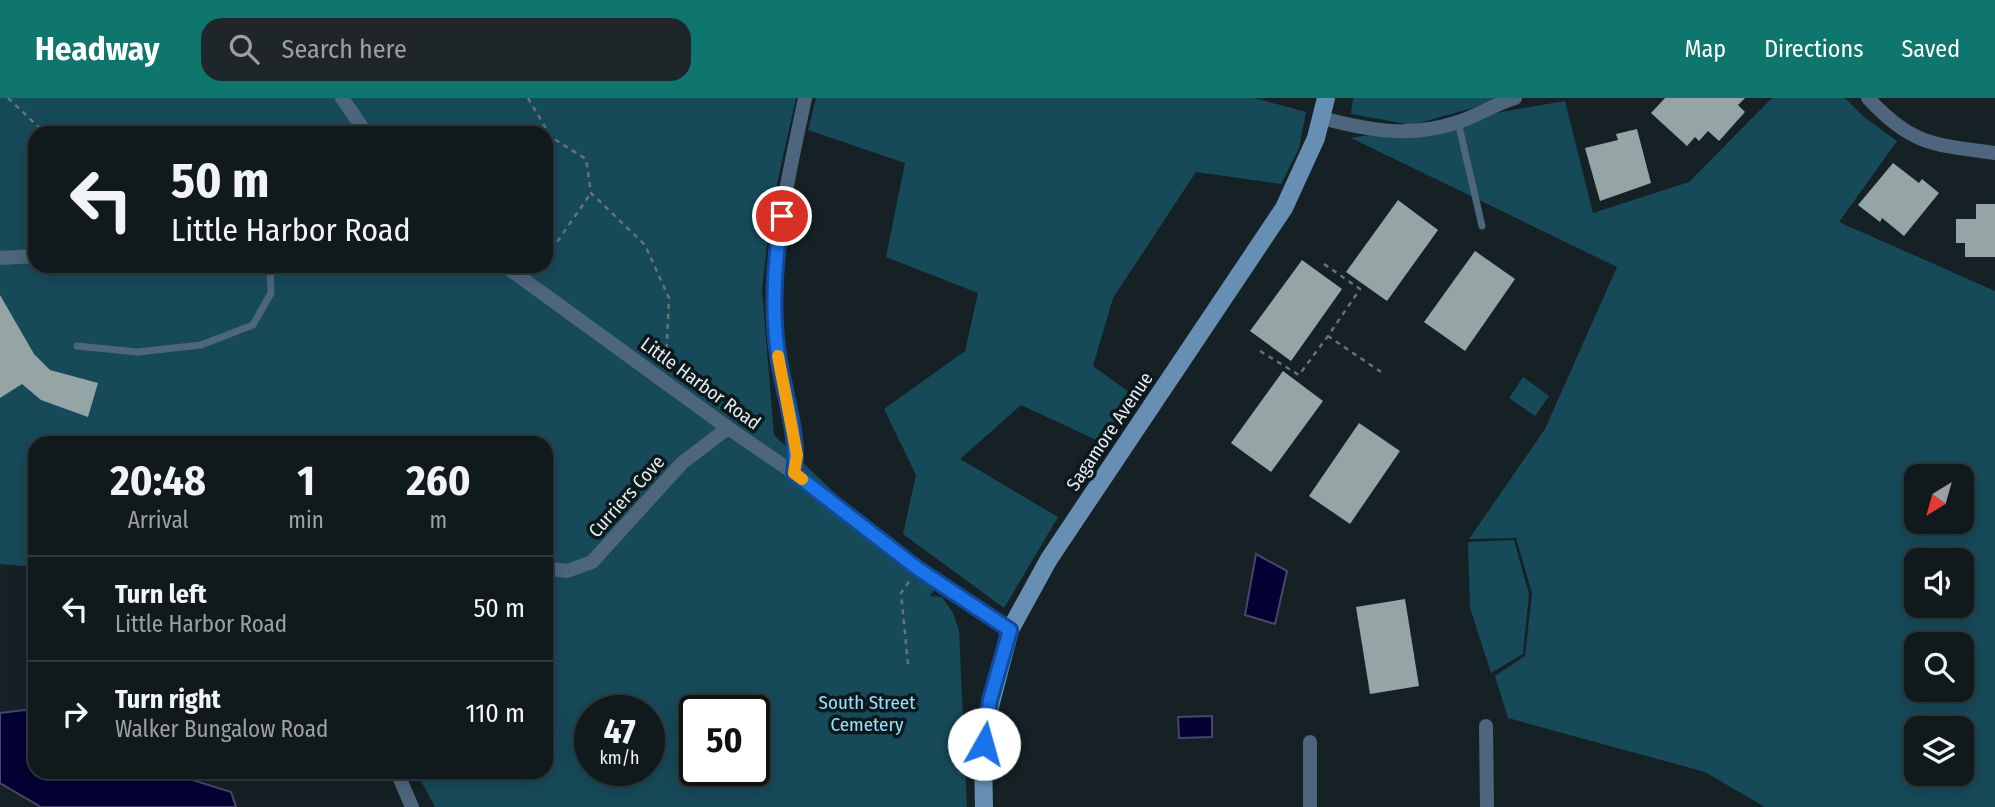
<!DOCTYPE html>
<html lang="en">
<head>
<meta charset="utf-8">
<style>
	body { margin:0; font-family:"Fira Sans Condensed",sans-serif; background:#1e2629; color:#f1f3f6; height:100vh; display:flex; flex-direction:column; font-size:26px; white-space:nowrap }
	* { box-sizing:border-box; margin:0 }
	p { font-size:23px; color:#9ca0a3 }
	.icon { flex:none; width:38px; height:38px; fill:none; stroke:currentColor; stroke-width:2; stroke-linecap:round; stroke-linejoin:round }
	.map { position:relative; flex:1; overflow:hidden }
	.drawer { position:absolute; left:28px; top:338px; width:525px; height:343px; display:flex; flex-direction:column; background:#10191c; border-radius:21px; box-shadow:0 4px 18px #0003,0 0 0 2px #30383b }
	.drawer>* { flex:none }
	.hud { position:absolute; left:28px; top:28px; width:525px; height:147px; border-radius:21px; box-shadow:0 4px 18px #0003,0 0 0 2px #30383b; background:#10191c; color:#f1f3f6; overflow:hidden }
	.needle { width:46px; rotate:217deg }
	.fabs { position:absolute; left:1904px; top:366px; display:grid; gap:14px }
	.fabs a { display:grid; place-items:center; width:70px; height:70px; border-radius:14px; background:#10191c; box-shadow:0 4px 18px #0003,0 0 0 2px #30383b; font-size:35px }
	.speed { position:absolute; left:574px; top:597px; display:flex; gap:14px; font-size:35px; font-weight:700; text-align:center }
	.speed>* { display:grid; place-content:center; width:91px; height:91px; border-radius:50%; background:#10191c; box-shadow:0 4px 18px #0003,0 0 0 2px #30383b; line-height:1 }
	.speed small { font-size:18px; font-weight:400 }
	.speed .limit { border:4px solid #111; border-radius:10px; background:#fff; color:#111 }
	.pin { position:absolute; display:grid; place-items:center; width:60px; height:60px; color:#fff; margin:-30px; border:4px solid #fff; border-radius:50%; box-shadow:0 2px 7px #0007 }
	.me { position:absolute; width:77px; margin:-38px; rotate:7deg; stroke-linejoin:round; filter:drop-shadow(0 0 5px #0008) }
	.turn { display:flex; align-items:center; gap:24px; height:147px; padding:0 28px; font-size:32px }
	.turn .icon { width:91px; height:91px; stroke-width:2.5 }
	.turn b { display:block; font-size:49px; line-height:60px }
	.eta { display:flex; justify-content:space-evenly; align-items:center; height:119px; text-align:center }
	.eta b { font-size:42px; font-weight:700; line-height:49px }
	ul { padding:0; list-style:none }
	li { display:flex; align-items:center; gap:21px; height:105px; padding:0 28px; border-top:2px solid #30383b }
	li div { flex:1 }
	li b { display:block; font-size:26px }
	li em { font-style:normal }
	header { display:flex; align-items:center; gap:42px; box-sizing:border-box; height:98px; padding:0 35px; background:#0f766e; color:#fff }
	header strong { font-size:33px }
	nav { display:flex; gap:38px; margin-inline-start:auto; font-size:24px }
	.search { width:490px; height:63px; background:#1e2629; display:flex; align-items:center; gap:18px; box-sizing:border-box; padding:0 24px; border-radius:21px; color:#9ca0a3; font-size:26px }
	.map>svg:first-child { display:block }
	.green { fill:#174a59; fill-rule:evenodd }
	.water { fill:#040034; stroke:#47466c; stroke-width:2 }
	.building { fill:#95a5a5 }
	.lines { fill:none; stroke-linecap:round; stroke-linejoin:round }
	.path { stroke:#687275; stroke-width:2.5; stroke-dasharray:5 5; stroke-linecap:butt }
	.service { stroke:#4d667d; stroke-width:7 }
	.minor { stroke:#4d667d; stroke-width:14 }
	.secondary { stroke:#668fb3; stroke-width:18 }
	.route-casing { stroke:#114b97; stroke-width:18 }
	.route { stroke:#1a73e8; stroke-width:12 }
	.slow { stroke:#f59e0b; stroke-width:12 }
	.labels { text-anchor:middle; stroke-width:7; stroke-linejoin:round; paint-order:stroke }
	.street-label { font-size:19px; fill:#e3ebed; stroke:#0d181c }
	.park-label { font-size:19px; fill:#97e0f9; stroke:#0d181c }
</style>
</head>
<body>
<header>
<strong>Headway</strong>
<div class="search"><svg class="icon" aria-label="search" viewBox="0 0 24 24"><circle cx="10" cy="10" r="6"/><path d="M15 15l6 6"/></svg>Search here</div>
<nav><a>Map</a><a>Directions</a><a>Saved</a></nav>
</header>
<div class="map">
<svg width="1995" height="709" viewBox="0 0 1995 709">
	<rect width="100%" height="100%" fill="#162125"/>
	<path class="green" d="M0,0H796L771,113L762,192L774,337L935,491L930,498L942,499L953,515L959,532L967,709H435L416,674H546V345H35V469L0,466ZM35,35H546V168H35ZM590,612H649V672H590ZM695,612H754V672H695Z
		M816,0H1254L1306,14L1299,50L1281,86L1196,74L1113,200L1093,268L1140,302L1107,347L1021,307L960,361L1058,419L1004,510L903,436L916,377L884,311L965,253L978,195L886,159L905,65L808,32Z
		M1353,0H1495L1476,9L1412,27L1351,16Z
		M1772,0H1845L1864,19L1897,43L1839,124L1995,193V709H1765L1705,674L1508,620L1495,578L1525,558L1532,495L1516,440L1469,441L1545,331L1617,169L1351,40L1565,3L1593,115L1689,84ZM1916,378H1962V424H1916ZM1916,462H1962V508H1916ZM1916,546H1962V592H1916ZM1916,630H1962V676H1916Z
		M1523,279L1549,298L1535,318L1509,300Z
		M1514,442L1529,496L1523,556L1491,575L1470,510L1468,444Z"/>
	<path class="water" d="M1256,456L1287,473L1275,526L1245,517Z
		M24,612L35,614V674H167L231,694L236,709H41L0,685V615Z
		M1212,618V639L1179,640L1178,619Z"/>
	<path class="building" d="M1665,0H1745L1738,7L1745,14L1719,43L1708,33L1699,43L1695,39L1687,48L1651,15Z
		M1637,31L1651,85L1600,103L1585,50L1618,42L1616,36Z
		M1893,65L1919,85L1922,81L1939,95L1904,138L1882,120L1880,124L1858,107Z
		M1398,102L1438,132L1387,203L1346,174Z
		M1976,106H1995V159H1965V145H1956V121H1976Z
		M1475,153L1515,181L1465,253L1424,224Z
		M1302,162L1342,191L1291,263L1250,233Z
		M0,197L34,256L50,272L98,285L88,319L41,302L22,286L0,300Z
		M1283,273L1323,303L1271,374L1231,345Z
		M1359,325L1400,353L1350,426L1309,398Z
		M1405,501L1419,588L1370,596L1356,509Z"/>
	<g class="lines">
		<path class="path" d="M8,0L45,35
			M528,0L551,39L586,61L591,95L645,147L669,200L666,264
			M546,160L591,95
			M1324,166L1360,191L1328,238L1381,274
			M1260,253L1299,277L1328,238
			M908,566L901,495L910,482"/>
		<path class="service" d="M1458,24L1482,128
			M77,248L138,254L201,247L253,227L271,195L270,168"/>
		<path class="minor" d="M342,0L366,35
			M1868,0C1911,47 1934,47 1995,55
			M1322,20C1367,32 1409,40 1455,25C1476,19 1494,6 1515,0
			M0,160L35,158
			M505,168L728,330L794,375L918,471L1010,532
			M794,375C801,324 777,273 775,222C771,147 790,73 805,0
			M546,470L567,473L592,464L682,365L728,330
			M1486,628L1487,709
			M1310,644V709
			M397,674L412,709"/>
		<path class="secondary" d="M984,709L983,661L986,624L1010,532L1049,461L1284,110L1316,40L1326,0"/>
	</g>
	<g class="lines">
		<defs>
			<path id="route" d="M782,118C774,166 771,215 779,263C785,300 799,337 794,375L918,471L1010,532L990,602L984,646"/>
		</defs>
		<use href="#route" class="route-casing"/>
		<use href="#route" class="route"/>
		<path class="slow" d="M778,258L797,357L794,375L802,381"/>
	</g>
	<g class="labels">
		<g class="street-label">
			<text transform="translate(701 285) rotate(36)" y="7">Little Harbor Road</text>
			<text transform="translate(1109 333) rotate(-56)" y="7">Sagamore Avenue</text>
			<text transform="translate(626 398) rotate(-48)" y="7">Curriers Cove</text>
		</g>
		<g class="park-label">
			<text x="867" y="611">South Street<tspan x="867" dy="22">Cemetery</tspan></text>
		</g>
	</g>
</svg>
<div class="fabs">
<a><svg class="needle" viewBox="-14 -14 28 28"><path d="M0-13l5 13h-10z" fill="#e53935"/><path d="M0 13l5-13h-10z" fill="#9ca0a3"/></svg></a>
<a><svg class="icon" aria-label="sound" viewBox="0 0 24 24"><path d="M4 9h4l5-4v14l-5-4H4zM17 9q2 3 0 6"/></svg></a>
<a><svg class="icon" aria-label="search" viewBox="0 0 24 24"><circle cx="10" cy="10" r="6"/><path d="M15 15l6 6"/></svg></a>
<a><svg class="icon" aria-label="layers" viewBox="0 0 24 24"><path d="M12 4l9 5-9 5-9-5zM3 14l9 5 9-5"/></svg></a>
</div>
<div class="speed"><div>47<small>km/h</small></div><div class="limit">50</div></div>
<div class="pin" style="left:782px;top:118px;background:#d93025"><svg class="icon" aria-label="arrive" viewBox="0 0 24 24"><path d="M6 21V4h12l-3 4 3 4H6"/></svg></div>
<svg class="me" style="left:984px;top:646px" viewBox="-20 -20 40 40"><circle r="19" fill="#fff"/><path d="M0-13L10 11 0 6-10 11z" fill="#1a73e8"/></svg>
<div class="hud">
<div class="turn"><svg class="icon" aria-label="left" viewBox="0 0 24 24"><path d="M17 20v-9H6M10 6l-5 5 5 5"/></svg><div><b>50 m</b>Little Harbor Road</div></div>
</div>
<section class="drawer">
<div class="eta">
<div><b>20:48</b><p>Arrival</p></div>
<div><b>1</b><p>min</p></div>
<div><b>260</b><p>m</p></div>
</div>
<ul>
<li><svg class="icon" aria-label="left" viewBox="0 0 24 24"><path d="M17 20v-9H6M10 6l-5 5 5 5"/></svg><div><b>Turn left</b><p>Little Harbor Road</p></div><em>50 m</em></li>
<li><svg class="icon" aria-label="right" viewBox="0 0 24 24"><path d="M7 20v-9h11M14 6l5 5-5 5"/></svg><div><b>Turn right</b><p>Walker Bungalow Road</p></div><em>110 m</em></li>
</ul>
</section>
</div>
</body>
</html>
